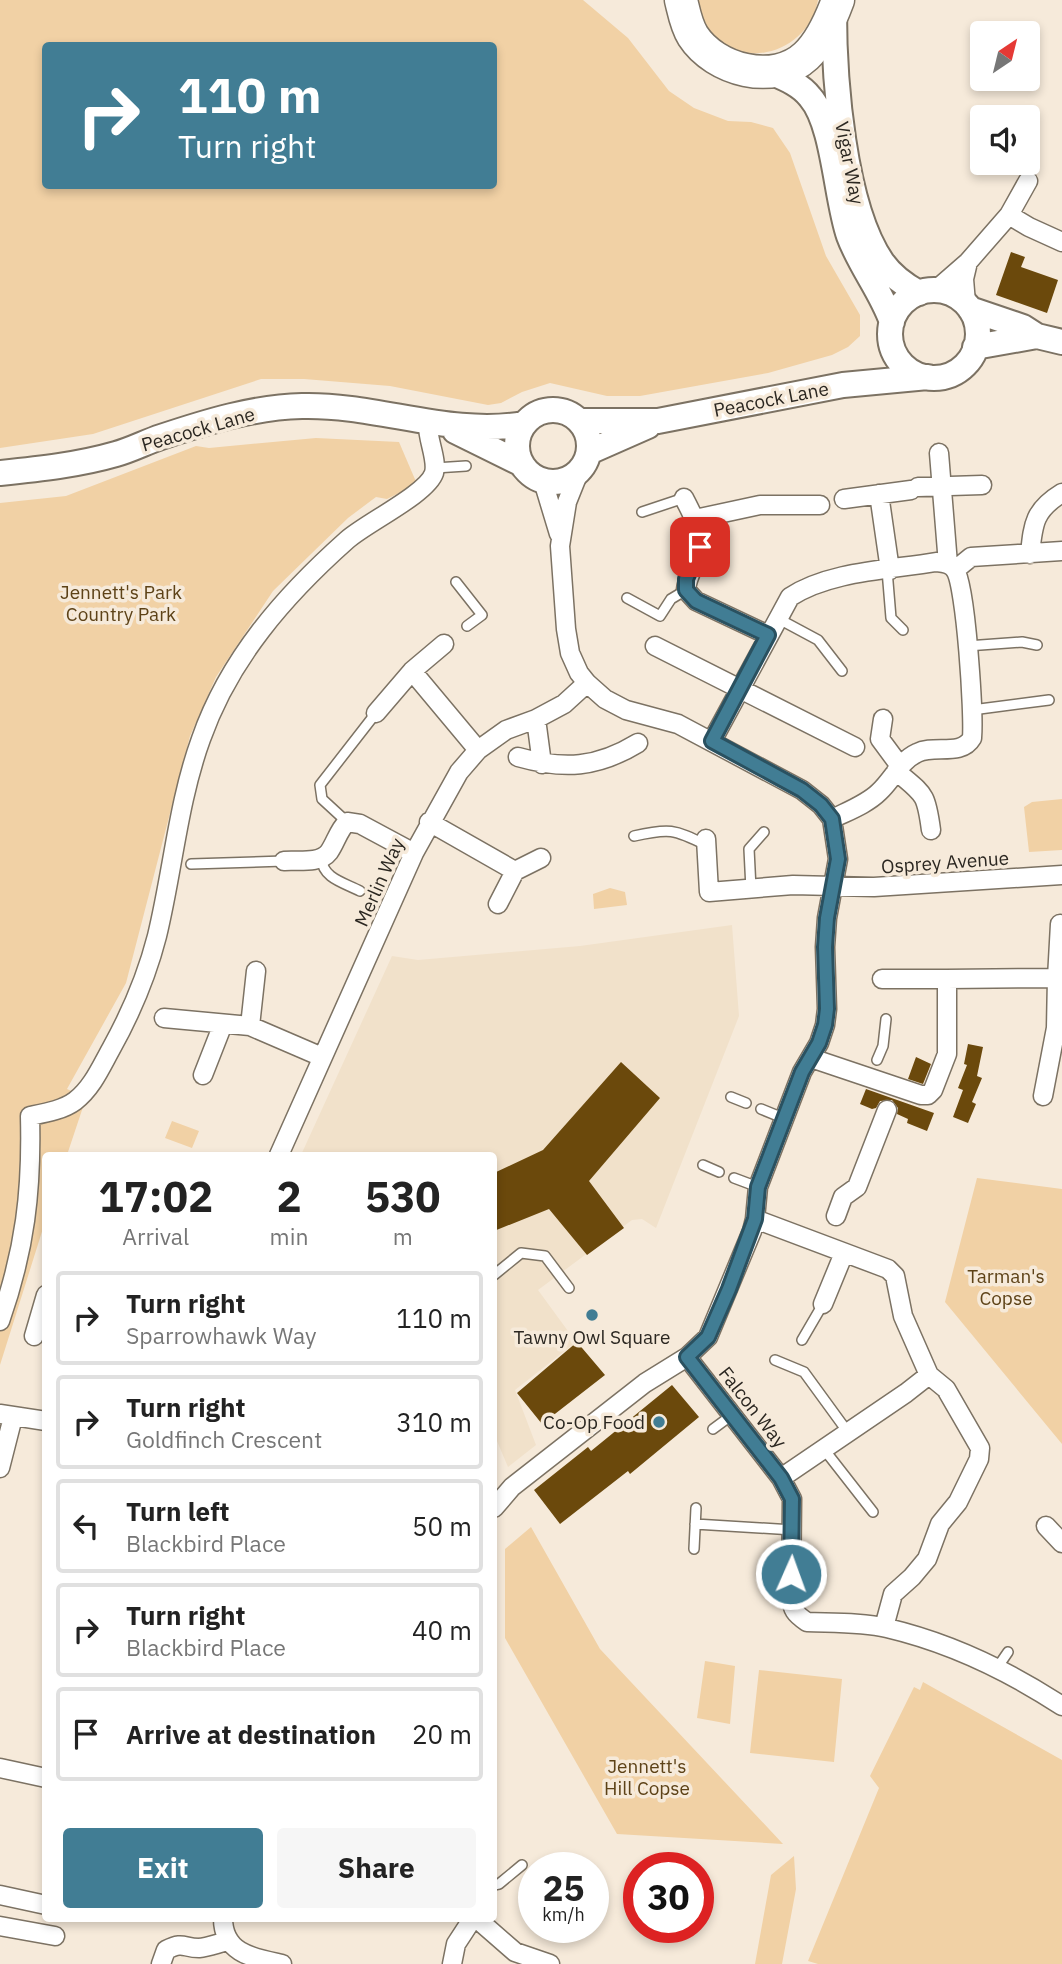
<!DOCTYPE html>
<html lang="en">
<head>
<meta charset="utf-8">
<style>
	body { margin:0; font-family:"IBM Plex Sans",sans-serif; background:#f6f6f6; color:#222; height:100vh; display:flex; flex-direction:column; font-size:26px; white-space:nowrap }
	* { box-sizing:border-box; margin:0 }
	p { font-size:23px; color:#767676 }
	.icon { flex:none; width:38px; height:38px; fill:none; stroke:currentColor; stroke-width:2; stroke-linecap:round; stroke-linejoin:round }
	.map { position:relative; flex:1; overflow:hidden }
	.drawer { position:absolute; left:42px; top:1152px; width:455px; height:770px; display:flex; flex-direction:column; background:#fff; border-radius:7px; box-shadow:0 4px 10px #0003 }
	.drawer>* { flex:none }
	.top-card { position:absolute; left:42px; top:42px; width:455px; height:147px; border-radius:7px; box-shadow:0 4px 10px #0003; background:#417d94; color:#fff; overflow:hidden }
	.needle { width:46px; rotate:35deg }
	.controls { position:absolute; left:970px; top:21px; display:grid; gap:14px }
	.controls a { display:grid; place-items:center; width:70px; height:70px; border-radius:7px; background:#fff; box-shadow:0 4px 10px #0003; font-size:35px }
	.speed { position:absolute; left:518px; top:1852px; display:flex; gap:14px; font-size:35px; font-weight:700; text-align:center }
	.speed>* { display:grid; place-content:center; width:91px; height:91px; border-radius:50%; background:#fff; box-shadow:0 4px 10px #0003; line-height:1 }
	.speed small { font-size:18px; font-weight:400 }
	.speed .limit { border:10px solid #d22; background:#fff; color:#111 }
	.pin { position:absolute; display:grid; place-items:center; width:60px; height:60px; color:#fff; margin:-30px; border-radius:14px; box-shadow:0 4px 10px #0006 }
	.me { position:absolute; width:77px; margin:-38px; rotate:2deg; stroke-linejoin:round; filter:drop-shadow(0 0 5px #0008) }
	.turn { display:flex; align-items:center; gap:24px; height:147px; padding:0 21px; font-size:32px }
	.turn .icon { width:91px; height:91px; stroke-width:2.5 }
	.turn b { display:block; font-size:49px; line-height:60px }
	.eta { display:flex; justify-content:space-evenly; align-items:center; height:119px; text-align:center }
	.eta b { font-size:42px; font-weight:700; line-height:49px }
	.primary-button { display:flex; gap:14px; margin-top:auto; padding:14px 21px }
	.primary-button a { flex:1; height:80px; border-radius:7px; background:#417d94; color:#fff; font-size:28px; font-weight:700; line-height:80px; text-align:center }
	.primary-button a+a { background:#f6f6f6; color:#222 }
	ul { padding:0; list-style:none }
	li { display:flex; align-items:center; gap:21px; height:94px; margin:0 14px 10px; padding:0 7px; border:4px solid #e0e0e0; border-radius:7px }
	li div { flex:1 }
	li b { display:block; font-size:26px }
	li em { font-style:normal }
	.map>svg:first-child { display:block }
	.built { fill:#f1e1ca }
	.green { fill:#f1d1a5; fill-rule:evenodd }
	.building { fill:#6b490c }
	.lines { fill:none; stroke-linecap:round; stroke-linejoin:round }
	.lane-casing { stroke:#7c7263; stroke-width:12 }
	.street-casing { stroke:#7c7263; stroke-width:21 }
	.secondary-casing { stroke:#7c7263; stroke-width:28 }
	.highway-casing { stroke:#7c7263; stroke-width:35 }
	.lane { stroke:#fff; stroke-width:9 }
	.street { stroke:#fff; stroke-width:18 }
	.secondary { stroke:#fff; stroke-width:24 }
	.highway { stroke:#fff; stroke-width:32 }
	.route-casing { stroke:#2a5160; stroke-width:18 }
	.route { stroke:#417d94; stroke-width:12 }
	.poi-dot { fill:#417d94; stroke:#f6eada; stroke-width:2.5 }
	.labels { text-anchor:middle; stroke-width:7; stroke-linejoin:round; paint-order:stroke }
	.street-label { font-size:19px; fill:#2b2721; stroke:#f6eada }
	.park-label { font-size:19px; fill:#5d4217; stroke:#f6eada }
	.poi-label { font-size:19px; fill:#2b2721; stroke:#f6eada }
</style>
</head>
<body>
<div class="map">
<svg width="1062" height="1964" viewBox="0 0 1062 1964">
	<rect width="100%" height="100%" fill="#f6eada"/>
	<path class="built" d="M732,925L739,1016L656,1228L642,1219L632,1220L538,1290L576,1342L515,1390L536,1445L508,1467L494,1434V1155H301L392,956L418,960L580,946Z"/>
	<path class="green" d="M0,0H583L628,38L669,91L694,108L728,121L751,122L773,128L790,153L826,256L860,315V336L848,347L832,355L768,373L640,396H607L550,383L522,392L501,403L488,405L390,386L304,379H261L93,434L0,448ZM46,46H494V186H46Z
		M695,0H818C808,57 730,75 702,21C699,15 698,7 695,0Z
		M316,438L399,442L417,484L387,499L376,497L348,518L273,591L216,677L190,736L126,983L67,1089L86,1098L67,1155H46L45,1222L0,1365V503L66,496L196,446L209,448Z
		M1062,799V850L1029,852L1024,807L1032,802Z
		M610,888L625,892L627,905L594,909L593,894Z
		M172,1121L199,1131L192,1148L165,1138Z
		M977,1178L1062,1189V1444L945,1302Z
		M531,1527L600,1649L783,1844L617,1834L505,1638V1549Z
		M705,1661L735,1666L730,1724L697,1718Z
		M759,1670L842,1679L834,1762L750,1753Z
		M923,1682L1062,1760V1964H818L808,1961L879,1788L870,1776L914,1687L920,1690Z
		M794,1856L796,1889L782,1964H755L771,1875Z"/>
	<path class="building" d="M1011,252L1025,257L1021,267L1058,280L1047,313L996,295Z
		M968,1044L983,1047L977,1076L982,1078L972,1102L976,1104L968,1123L953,1117L963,1090L958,1088L967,1065L964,1064Z
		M916,1057L931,1064L923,1084L908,1079Z
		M621,1062L660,1098L589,1181L624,1228L587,1255L549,1209L494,1231V1173L543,1150Z
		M866,1089L934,1113L927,1131L907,1123L908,1119L897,1114L898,1108L892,1100L880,1101L876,1108L872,1109L860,1104Z
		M577,1342L605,1375L542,1424L517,1393Z
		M672,1385L699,1417L630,1474L628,1471L560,1524L534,1490L588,1447L591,1451Z"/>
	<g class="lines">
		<defs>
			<path id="lane" d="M435,468L466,466
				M642,512L684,498
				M887,570L891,618L903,630
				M456,582L482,615L467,626
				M627,598L660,616L671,599L686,590
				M777,618L818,640L842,671
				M967,646L1022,642L1037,645
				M972,710L1049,700
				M347,822L322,799L320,785L376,713
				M634,836C669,828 674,829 706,845
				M322,859C322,878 345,883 360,891
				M191,864L284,861
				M751,889L749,849L764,832
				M877,1060L883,1046L886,1019
				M731,1097L746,1103
				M761,1109L783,1118
				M703,1165L719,1172
				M734,1178L758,1187
				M494,1275L521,1253L545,1256L569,1288
				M802,1340L823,1304
				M775,1360L804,1372L847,1431
				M713,1429L732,1415
				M823,1448L873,1512
				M695,1524L793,1530
				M694,1549L696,1508
				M997,1668L1008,1652
				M494,1885L499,1884L522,1865"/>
			<path id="street" d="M1009,215L1029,227L1062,242
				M937,289L968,262L1009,215L1028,181
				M966,303L964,279L968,262
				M939,453L948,564
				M543,481L559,534
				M918,487L982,485
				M879,494L890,570
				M684,498C691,512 702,531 700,547C698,562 687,574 686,590L696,601L768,635
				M844,499L911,490
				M695,519L760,505H820
				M1030,554C1033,524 1034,510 1062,493
				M955,570L971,557L1062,551
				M655,646L855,747
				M412,671L478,750
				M376,713L412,671L444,644
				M536,719L542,764
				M883,719L880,739L900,766
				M712,741L790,597C830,571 889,570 936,562C943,563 951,563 955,570C966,585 974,715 972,738C961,757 934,744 917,753C900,761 893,779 879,792C867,804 848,811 832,819
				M518,757C564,770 597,768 638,743
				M896,771C924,795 926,792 931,830
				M429,822L515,871L541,858
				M706,839L709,892L793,885L874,887L1062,875
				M284,861C298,860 320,864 329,852C336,842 338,831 347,822L360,824L414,853
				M498,904L515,871
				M1057,978L1060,924
				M882,979H947
				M164,1018L250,1026L322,1057
				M250,1026L256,971
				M811,1058L921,1095H928L933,1090L947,1054V979L1057,978L1056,1028L1043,1096
				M203,1075L223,1024
				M279,1155L414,853L459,772L478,750L506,730L536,719L564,704L587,683
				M836,1216L843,1197L857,1187L887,1110
				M755,1219L888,1269L895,1276L903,1316L929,1375L946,1389L980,1448L979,1459L958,1502L940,1524L927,1559L912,1577L893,1594L884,1627
				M823,1304L844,1253
				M0,1321C25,1250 32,1191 30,1116C45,1113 63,1110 75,1101C92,1088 101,1067 111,1049C131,1013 147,975 157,936C173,870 178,802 201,739C229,659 284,596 347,540C366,523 427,494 434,473C438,459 426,437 428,421
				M34,1336L46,1295
				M687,1357L781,1478L792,1499L791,1596C792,1610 795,1614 807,1622C833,1623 862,1622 887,1628C951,1643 1007,1670 1062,1706
				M0,1414L46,1421
				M0,1468L13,1417
				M781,1478L906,1393L929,1375
				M494,1508L512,1487L645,1383L687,1357L708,1337L752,1231L755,1219L758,1187L802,1072L819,1043L825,1025L827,1009L825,947L827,918L838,859L832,819L821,805L802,790L678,724L626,710L605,699L587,683L579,673L570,653L566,629L560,546L567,502L579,472
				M1046,1526L1062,1543
				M0,1768L46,1778
				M0,1895L46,1905
				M223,1918C223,1954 254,1958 282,1964
				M476,1918L515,1952L550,1964
				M0,1926L55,1936
				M161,1964L166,1950C184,1941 183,1948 199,1948C208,1947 219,1943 228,1941
				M452,1964L456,1944L473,1918"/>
			<path id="secondary" d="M834,11C834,79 843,205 882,262C892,276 904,285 919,293
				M770,72C784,78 800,84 810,97C834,124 836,199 849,236C860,266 881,291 892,322
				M890 334a44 44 0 1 1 88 0a44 44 0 1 1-88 0Z
				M970,309L1023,327L1037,336L1062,342
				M975,347L1037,336
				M517 446a36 36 0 1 1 72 0a36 36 0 1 1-72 0Z
				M580,421H658L843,385L928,377
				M455,431L522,464
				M589,452L648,426
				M0,473C39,469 78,465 116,454C131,450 146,442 161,437C206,422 254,407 302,406C377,404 450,437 524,424"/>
			<path id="highway" d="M681,0C684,12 686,25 693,36C715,70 774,86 806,56C821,42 831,19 838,0"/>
		</defs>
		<use href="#lane" class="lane-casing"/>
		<use href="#street" class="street-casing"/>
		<use href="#secondary" class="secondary-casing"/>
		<use href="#highway" class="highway-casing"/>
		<use href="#lane" class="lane"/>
		<use href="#street" class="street"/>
		<use href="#secondary" class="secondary"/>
		<use href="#highway" class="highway"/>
	</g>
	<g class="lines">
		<defs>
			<path id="route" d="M700,547L686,579V590L696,601L768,635L712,741L802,790L821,805L832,819L838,859L827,918L825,947L827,1009L825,1025L819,1043L802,1072L758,1187L755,1219L729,1289L708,1337L687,1357L781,1478L792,1499L791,1574"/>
		</defs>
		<use href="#route" class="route-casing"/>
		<use href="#route" class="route"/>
	</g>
	<g class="poi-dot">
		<circle cx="592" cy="1315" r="7"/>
		<circle cx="659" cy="1422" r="7"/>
	</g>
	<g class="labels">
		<g class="street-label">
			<text transform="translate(850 163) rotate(79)" y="7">Vigar Way</text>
			<text transform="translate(771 399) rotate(-11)" y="7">Peacock Lane</text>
			<text transform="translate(198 429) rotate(-16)" y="7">Peacock Lane</text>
			<text transform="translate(945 862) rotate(-4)" y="7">Osprey Avenue</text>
			<text transform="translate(379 882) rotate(-66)" y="7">Merlin Way</text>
			<text transform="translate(753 1407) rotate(52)" y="7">Falcon Way</text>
		</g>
		<g class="park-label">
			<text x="121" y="599">Jennett's Park<tspan x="121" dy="22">Country Park</tspan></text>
			<text x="1006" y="1283">Tarman's<tspan x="1006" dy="22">Copse</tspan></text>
			<text x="647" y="1773">Jennett's<tspan x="647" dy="22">Hill Copse</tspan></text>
		</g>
		<g class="poi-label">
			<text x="592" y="1344">Tawny Owl Square</text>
			<text x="645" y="1429" text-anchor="end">Co-Op Food</text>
		</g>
	</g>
</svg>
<div class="controls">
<a><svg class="needle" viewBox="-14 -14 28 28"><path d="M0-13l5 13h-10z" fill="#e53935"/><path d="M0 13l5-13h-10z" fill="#767676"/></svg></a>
<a><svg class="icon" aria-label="sound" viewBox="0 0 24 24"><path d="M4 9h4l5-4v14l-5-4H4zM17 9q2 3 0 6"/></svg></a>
</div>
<div class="speed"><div>25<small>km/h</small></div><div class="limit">30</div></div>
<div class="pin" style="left:700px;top:547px;background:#d93025"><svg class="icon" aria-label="arrive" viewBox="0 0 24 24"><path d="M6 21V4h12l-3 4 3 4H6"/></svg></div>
<svg class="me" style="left:791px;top:1574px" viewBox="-20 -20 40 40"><circle r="17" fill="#417d94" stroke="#fff" stroke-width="3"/><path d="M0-11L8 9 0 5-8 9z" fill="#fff"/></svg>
<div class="top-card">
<div class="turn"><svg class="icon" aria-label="right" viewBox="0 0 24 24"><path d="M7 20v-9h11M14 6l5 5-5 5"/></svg><div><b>110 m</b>Turn right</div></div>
</div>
<section class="drawer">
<div class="eta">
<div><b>17:02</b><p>Arrival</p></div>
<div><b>2</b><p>min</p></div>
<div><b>530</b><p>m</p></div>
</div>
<ul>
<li><svg class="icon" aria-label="right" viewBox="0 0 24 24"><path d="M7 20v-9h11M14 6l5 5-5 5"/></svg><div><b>Turn right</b><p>Sparrowhawk Way</p></div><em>110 m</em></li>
<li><svg class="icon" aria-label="right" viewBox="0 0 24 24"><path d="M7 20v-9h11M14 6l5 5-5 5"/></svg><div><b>Turn right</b><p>Goldfinch Crescent</p></div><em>310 m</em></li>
<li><svg class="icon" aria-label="left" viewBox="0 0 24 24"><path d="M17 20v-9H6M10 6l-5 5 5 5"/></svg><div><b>Turn left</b><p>Blackbird Place</p></div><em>50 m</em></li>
<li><svg class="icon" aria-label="right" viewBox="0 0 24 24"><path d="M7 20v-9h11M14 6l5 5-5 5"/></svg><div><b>Turn right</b><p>Blackbird Place</p></div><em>40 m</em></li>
<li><svg class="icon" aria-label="arrive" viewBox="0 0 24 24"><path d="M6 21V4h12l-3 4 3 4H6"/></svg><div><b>Arrive at destination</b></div><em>20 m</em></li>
</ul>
<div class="primary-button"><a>Exit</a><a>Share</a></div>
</section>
</div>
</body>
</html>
